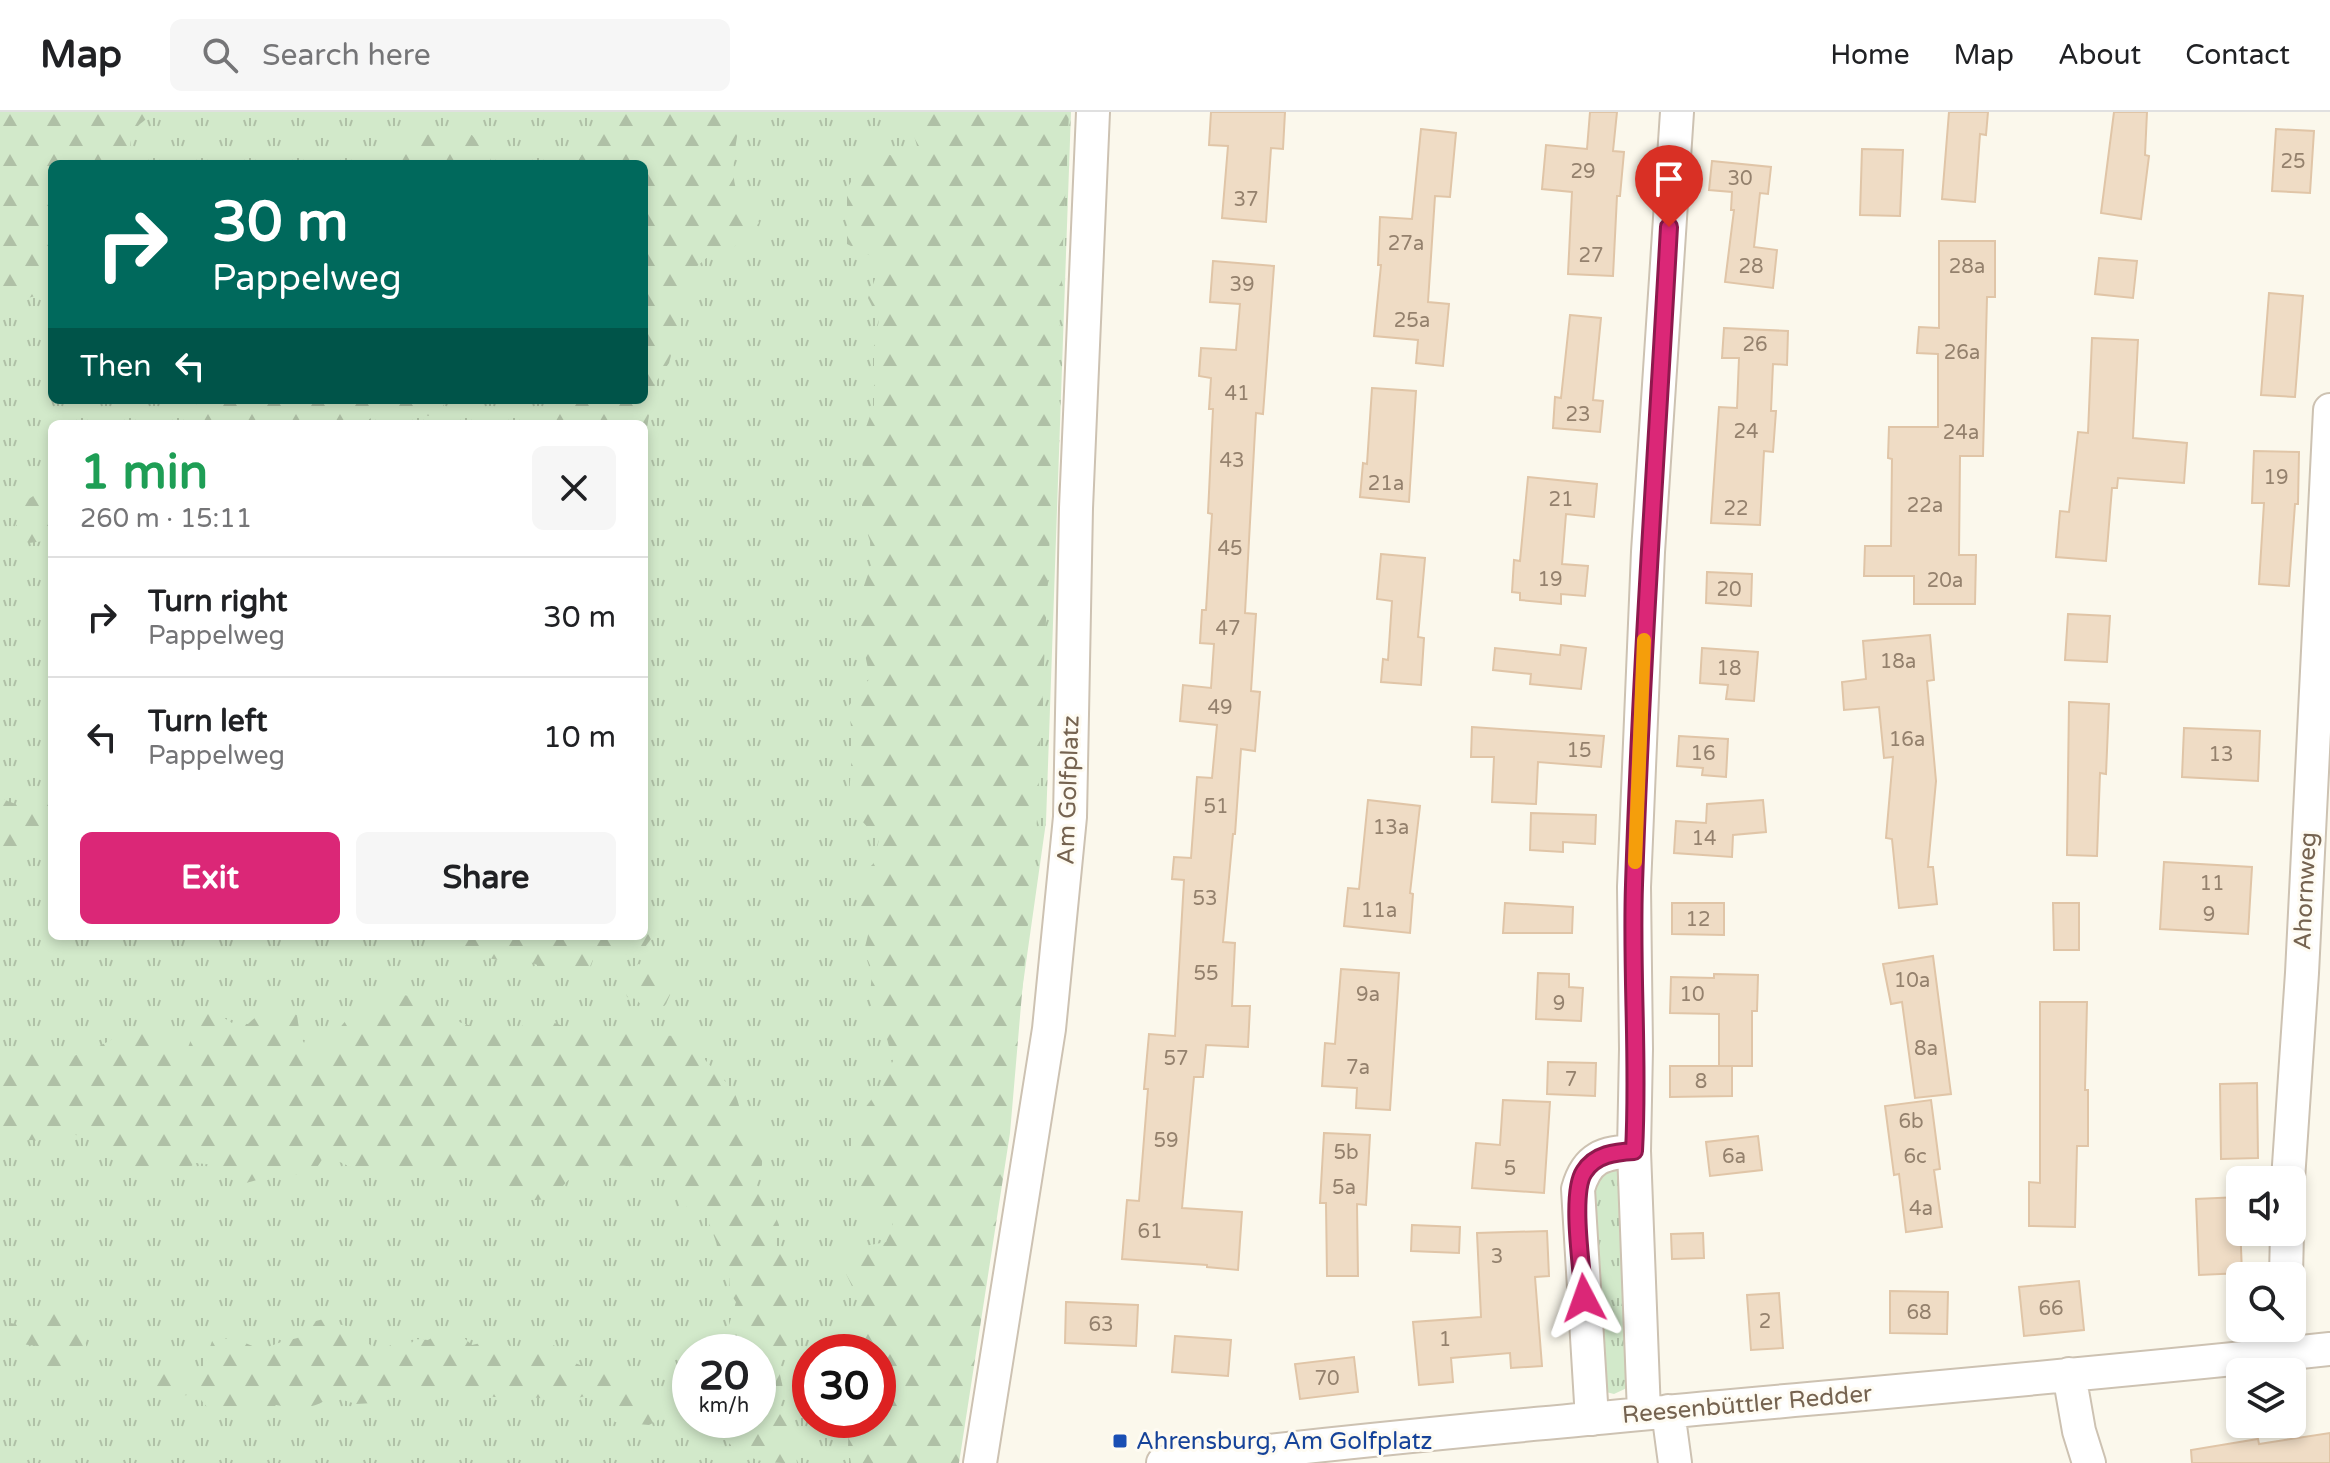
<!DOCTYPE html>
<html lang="en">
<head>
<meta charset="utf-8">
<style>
	body { margin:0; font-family:"Varela Round",sans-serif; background:#f6f6f6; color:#202124; height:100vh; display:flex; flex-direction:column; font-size:30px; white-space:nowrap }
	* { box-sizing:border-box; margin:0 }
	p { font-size:26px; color:#757577 }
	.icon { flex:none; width:44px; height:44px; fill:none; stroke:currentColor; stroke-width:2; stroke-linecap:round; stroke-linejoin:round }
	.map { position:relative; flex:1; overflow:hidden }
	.sheet { position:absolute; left:48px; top:308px; width:600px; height:520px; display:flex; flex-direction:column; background:#fff; border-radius:12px; box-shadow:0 4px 12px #0003 }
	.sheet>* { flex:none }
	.hud { position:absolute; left:48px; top:48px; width:600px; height:244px; border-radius:12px; box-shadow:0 4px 12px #0003; background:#00695c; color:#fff; overflow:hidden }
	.tools { position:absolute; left:2226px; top:1054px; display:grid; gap:16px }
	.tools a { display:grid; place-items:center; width:80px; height:80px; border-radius:12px; background:#fff; box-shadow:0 4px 12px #0003; font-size:40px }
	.speed { position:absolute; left:672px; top:1222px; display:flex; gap:16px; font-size:40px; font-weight:700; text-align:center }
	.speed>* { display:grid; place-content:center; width:104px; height:104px; border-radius:50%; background:#fff; box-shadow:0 4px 12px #0003; line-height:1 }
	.speed small { font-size:20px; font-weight:400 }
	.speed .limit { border:12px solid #d22; background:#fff; color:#111 }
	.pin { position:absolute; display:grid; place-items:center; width:68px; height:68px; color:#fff; margin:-82px -34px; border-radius:50% 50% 50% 0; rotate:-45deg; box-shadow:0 0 8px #0007 }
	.pin .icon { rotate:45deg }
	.me { position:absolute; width:88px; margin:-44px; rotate:356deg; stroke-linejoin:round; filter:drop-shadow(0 0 6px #0008) }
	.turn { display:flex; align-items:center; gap:28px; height:168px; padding:0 32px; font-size:36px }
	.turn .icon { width:104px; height:104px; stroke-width:2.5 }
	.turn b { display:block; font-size:56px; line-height:68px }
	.then { display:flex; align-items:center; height:76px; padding:0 32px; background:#0003; gap:16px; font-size:30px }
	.round { display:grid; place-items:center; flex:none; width:84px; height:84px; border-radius:12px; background:#f6f6f6 }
	.overview { display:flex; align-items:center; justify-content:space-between; height:136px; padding:0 32px }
	h1 { font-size:48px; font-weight:800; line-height:60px; color:#1e9e55 }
	.action { display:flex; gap:16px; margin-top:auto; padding:16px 32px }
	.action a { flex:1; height:92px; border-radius:12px; background:#db2777; color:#fff; font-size:32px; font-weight:800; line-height:92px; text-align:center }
	.action a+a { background:#f6f6f6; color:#202124 }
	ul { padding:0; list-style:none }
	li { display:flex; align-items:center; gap:24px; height:120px; padding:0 32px; border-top:2px solid #e0e0e0 }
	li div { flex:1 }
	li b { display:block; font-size:30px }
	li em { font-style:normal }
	header { display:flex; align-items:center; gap:48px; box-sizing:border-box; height:112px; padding:0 40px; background:#fff; border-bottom:2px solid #e0e0e0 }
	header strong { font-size:38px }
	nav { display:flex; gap:44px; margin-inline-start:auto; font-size:28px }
	.search { width:560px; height:72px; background:#f6f6f6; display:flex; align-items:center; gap:20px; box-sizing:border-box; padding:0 28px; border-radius:12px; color:#757577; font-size:30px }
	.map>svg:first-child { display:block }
	.grass { fill:url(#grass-tufts); fill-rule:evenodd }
	.forest { fill:url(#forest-firs) }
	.building { fill:#efdcc5; stroke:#e0c5a7; stroke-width:2 }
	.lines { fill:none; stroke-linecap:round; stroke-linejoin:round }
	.minor-casing { stroke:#cdc2b2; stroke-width:36 }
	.minor { stroke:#fff; stroke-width:32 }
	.route-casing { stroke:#8e194d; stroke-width:20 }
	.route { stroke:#db2777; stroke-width:14 }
	.slow { stroke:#f59e0b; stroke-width:14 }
	.transit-dot { fill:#1a4fb4; stroke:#fefbf2; stroke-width:3 }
	.labels { text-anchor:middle; stroke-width:6; stroke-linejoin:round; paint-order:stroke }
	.number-label { font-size:20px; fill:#94816d }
	.street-label { font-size:24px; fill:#756350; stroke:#fefbf2 }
	.transit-label { font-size:24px; fill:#164399; stroke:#fefbf2; text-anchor:start }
</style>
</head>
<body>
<header>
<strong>Map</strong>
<div class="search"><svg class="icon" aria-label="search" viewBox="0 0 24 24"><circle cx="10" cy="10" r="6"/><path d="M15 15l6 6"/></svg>Search here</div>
<nav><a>Home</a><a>Map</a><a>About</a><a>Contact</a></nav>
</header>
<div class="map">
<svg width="2330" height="1351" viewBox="0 0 2330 1351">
	<defs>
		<pattern id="grass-tufts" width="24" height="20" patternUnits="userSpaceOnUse" patternTransform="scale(2)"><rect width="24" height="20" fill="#d2e9ca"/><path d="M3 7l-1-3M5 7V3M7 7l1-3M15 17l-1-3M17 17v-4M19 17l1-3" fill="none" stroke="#afc0a6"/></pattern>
		<pattern id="forest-firs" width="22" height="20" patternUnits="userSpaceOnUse" patternTransform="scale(2)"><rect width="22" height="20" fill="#d2e9ca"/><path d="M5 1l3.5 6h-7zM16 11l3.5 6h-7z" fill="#afc0a6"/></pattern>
	</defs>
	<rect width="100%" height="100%" fill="#fbf8ec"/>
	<path class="grass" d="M0,0H1071L1046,710L955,1351H0ZM52,52H644V288H52ZM52,312H644V824H52ZM690,1240H758V1308H690ZM810,1240H878V1308H810Z
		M1619,1054L1629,1275L1614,1282L1606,1280L1587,1077L1595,1056Z"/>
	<path class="forest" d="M0,0H150C147,9 142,9 136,16C128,27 131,40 131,52H52V150L38,166V183C22,189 13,188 0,178Z
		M608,0H740C739,23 730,50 735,73C738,89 754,97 759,111L733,136L711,142L694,157L669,251L654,273L644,334V312H554L558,288H644V52H576Z
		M912,0H1069L1037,707L1010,1021L959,1351H851L848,1335L849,1308H878V1240H852L859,1189L840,1149L854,1136L886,1130L893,1112L871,1100L864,1086L855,1064L852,1022L862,1000L877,980L893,949L887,927L877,911L870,886L872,858L864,839L869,819L858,794L853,771L873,752L879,728L862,709L849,684L853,627L848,595L870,566L859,514L861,482L871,454L870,429L861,402L864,377L862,345L865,318L874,293V233L879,208L868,186L879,156L869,143L847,132V77L866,42L880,39L908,50L917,34L911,13Z
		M444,19L472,23L491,46L490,52H374C390,31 419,24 444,19Z
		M199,288H445L443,298L430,304L386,299L359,312H184Z
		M52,372V428L29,431L13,421L27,388Z
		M0,686L26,696L52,690V730L39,731C27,745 18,752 0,749Z
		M644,812L651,827L639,843L596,840L589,857L567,861L546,857L524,847L508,850L473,843L441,832L426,824H644Z
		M638,852C655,856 666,853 676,869L666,892L660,899L647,900L636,887L627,885L625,874Z
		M399,882L429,888L459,910L481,917L511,918L543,906C585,926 599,914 641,917C648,917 652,922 659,923C674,926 685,919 702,924L705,935L703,945C711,956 721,963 729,974C747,993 732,1014 762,1025V1053L755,1067V1075L766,1081L779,1113L775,1137L787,1142L790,1156L788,1199L793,1225L790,1240L781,1249L780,1263L783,1276L779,1296L788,1314L787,1325L794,1331L797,1351C769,1351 752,1351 731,1333C722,1324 713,1324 714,1308H758V1240H726L729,1213L736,1190C726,1177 731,1166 728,1151L718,1143C718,1126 708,1116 707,1100L694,1095L680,1094C675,1084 676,1073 668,1066C652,1050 596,1051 577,1061C566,1067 561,1080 549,1086C535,1091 506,1086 495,1075C494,1074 490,1064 490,1063L464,1056L448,1061L424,1053L391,1060L378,1057L368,1062C352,1057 341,1048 323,1046L316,1057L304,1064L285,1060L246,1071L223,1054L196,1051L179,1062L170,1059C141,1074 107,1032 80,1024C71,1021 59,1024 49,1022L38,1029C24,1025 14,1035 0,1033V947L31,937C41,940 55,949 66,947C74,945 77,941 86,941L136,915H148L166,927L168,939L174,943L186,941L199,906L212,898L232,911L248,912C263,897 277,894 297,903C300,924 302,945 329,936C344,913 338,906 370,901L379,888Z
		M65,1196C72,1202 73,1209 78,1216C88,1231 91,1242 76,1253C58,1266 58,1266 37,1256L39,1244L37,1234L13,1231L10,1211C32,1215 38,1218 50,1197Z
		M331,1205C341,1217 345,1211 355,1217C368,1226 364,1234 383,1238L397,1229L410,1233L415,1227L428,1228L445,1218L463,1225L472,1233L497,1227L522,1240L531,1232L545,1229L559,1236L565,1247L590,1257L598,1250H611L621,1257L625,1280L654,1282L663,1291L660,1307L649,1313L615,1310L606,1301V1289L595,1281L578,1286L549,1287L521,1284L494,1285L479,1279L461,1281L451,1277H387L373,1291L356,1292L330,1284C317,1298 295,1297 276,1293L269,1300L236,1302L208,1296L195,1281C167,1289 178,1279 159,1275C153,1274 145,1275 139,1274L136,1267L140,1258L153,1257L166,1262L173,1256C209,1273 203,1250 213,1227C232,1224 247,1231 263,1239C278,1228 291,1229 307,1223L316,1209Z"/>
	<path class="building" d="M1211,0H1285L1283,37L1271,36L1266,110L1222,106L1228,34L1209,33Z
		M1590,0H1617L1613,39L1624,40L1620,84H1617L1613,164L1568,162L1572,80L1542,77L1546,33L1587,37Z
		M1949,0H1988L1986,23L1980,22L1975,90L1942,87Z
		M2114,0H2147L2145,43L2149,44L2141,107L2101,101Z
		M1421,17L1456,21L1450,85L1435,84L1428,190L1449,192L1443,254L1416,251L1418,228L1374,224L1381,153H1378L1380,105L1412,107Z
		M2276,17L2314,19L2310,81L2272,79Z
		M1862,37L1903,38L1900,104L1860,103Z
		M1712,49L1771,55L1768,82L1760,81L1754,135L1777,138L1773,176L1725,170L1734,98H1731L1732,80L1709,78Z
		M1939,129H1995V185H1987L1983,344H1960L1959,443H1976L1975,492H1914V464H1864L1865,434H1891L1892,347L1888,346L1889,315H1938V242L1917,241L1919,215L1939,216Z
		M2099,146L2137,149L2133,186L2095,182Z
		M1213,149L1274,154L1263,302L1256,301L1245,501L1256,502L1251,579L1260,580L1255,639L1241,637L1235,722H1233L1223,830L1235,831L1232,894H1250L1248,935L1206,933L1203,965H1194L1182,1096L1242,1100L1238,1158L1207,1155V1153L1122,1147L1127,1088L1139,1089L1148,977H1144L1149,922L1175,924L1184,768L1172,767L1174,745L1191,746L1197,665L1212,666L1217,613L1180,609L1183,573L1211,576L1214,532L1200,531L1202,498H1206L1212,402L1208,401L1213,297H1209L1211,266L1199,264L1201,236L1236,238L1240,192L1210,190Z
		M2269,181L2303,184L2295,285L2261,283Z
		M1570,203L1601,206L1593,288L1603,289L1600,320L1553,316L1555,285L1561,286Z
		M1724,216L1788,219L1787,253L1773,252L1771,299H1776L1773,340L1764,339L1760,413L1711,411L1719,295L1737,296L1739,246H1722Z
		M2092,226L2138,228L2133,326L2187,331L2184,371L2118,366L2117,376H2112L2106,449L2056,445L2060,399L2069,400L2078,320L2088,321Z
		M1372,276L1416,279L1409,390L1360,385L1363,351L1367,352Z
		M2254,339L2299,340L2298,392H2295L2289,474L2259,472L2264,391H2252Z
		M1528,365L1597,372L1594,405L1566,402L1562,452L1588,454L1585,484L1561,482V492L1520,488V481L1512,480L1514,448L1520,449Z
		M1381,442L1425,446L1418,525L1424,526L1421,573L1381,570L1383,547L1388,548L1392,489L1377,487Z
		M1707,460L1752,462L1751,494L1706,491Z
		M2068,502L2110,504L2107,550L2065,548Z
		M1930,523L1934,568L1927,569L1936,669L1928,755H1933L1937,792L1899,796L1892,727L1886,726L1893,645L1884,646L1879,595L1844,598L1842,570L1866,567L1863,529Z
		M1561,533L1586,536L1581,577L1530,572L1531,562L1493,558L1495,536L1560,543Z
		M1702,536L1758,540L1754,589L1726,587L1728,573L1700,571Z
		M2069,590L2109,592L2106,662L2100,661L2097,744L2067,743Z
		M1472,615L1604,624L1601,655L1538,650L1536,692L1492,690L1494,645H1471Z
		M2184,616L2260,619L2258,669L2182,665Z
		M1679,624L1728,627L1726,665L1702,663L1703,656L1677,654Z
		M1368,688L1420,694L1410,781L1413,782L1410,821L1344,814L1348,776L1359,777Z
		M1763,688L1766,720L1733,723L1732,745L1674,741L1676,709L1706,711L1707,692Z
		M1531,701L1596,703L1595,732L1563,730V740L1530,738Z
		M2164,750L2252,755L2248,822L2160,817Z
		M1505,791L1573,795L1572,821H1503Z
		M1672,791H1724V823L1672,822Z
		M2053,791H2079V838H2054Z
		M1933,844L1951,982L1915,986L1902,890L1891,892L1883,852Z
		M1341,857L1399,861L1390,998L1356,996L1357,976L1322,974L1325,931L1335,932Z
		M1538,861L1569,862V875L1583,876L1581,909L1536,907Z
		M1714,862L1758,863L1757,899H1752V954H1719V902L1670,901L1671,865L1714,866Z
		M2040,890H2087L2085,978H2088V1034H2077L2075,1115L2029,1114V1070L2040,1071Z
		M1548,950L1596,951L1595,984L1547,982Z
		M1670,954H1732V984L1670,985Z
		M2257,971L2258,1046L2221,1047L2220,972Z
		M1503,988L1550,990L1544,1081L1472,1076L1476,1031L1500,1033Z
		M1931,988L1940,1057L1934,1058L1942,1115L1906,1120L1899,1062L1894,1063L1885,994Z
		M1324,1021L1370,1023L1366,1093L1357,1092L1358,1164H1327L1326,1091H1320Z
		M1758,1024L1762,1058L1710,1064L1706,1030Z
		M2239,1085L2242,1161L2199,1163L2196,1087Z
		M1412,1113L1460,1115L1459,1141L1411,1139Z
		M1547,1119L1549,1164L1535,1165L1542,1254L1511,1256L1510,1241L1451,1246L1453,1270L1419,1273L1413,1210L1481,1205L1477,1121Z
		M1703,1121L1704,1146L1672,1147L1671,1122Z
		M2079,1169L2084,1218L2024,1224L2019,1175Z
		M1890,1179L1948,1180L1947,1222L1890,1221Z
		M1779,1181L1783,1236L1751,1238L1747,1183Z
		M1066,1190L1138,1193L1136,1234L1065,1231Z
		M1175,1224L1231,1228L1228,1264L1172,1260Z
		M1354,1245L1358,1280L1300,1287L1295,1252Z
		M2330,1321V1351H2192L2191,1338L2258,1327L2259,1332Z"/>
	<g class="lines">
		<defs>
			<path id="minor" d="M2288,1068L2302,861L2330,298
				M2286,1164L2287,1120
				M2069,1262L2079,1319L2089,1351
				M1668,1299L1675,1351
				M1644,1301L1634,1039L1636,937L1634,775L1648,440L1677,0
				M1592,1307L1578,1077C1587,1045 1603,1041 1634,1039
				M980,1351L1049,917L1070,705L1076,396L1093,0
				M1163,1351C1552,1305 1941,1279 2330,1237"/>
		</defs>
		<use href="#minor" class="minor-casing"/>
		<use href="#minor" class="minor"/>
	</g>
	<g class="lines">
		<defs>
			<path id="route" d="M1584,1186C1582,1159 1570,1081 1584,1060C1595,1042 1616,1040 1634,1039C1639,950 1631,861 1634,773C1641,553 1657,334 1669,115"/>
		</defs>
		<use href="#route" class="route-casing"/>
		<use href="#route" class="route"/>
		<path class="slow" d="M1635,750L1644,528"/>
	</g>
	<rect class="transit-dot" x="1112" y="1321" width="16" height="16" rx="4"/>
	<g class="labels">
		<g class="number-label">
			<text x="2293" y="56">25</text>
			<text x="1583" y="66">29</text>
			<text x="1740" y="73">30</text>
			<text x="1246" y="94">37</text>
			<text x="1406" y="138">27a</text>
			<text x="1591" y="150">27</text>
			<text x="1751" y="161">28</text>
			<text x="1967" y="161">28a</text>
			<text x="1242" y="179">39</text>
			<text x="1412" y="215">25a</text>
			<text x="1755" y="239">26</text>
			<text x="1962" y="247">26a</text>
			<text x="1237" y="288">41</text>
			<text x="1578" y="309">23</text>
			<text x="1746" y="326">24</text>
			<text x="1961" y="327">24a</text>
			<text x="1232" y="355">43</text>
			<text x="2276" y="372">19</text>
			<text x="1386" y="378">21a</text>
			<text x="1561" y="394">21</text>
			<text x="1925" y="400">22a</text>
			<text x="1736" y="403">22</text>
			<text x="1230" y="443">45</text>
			<text x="1550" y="474">19</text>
			<text x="1945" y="475">20a</text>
			<text x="1729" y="484">20</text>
			<text x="1228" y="523">47</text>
			<text x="1898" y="556">18a</text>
			<text x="1729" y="563">18</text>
			<text x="1220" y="602">49</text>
			<text x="1907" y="634">16a</text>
			<text x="1579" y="645">15</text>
			<text x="1703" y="648">16</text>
			<text x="2221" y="649">13</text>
			<text x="1216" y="701">51</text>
			<text x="1391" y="722">13a</text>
			<text x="1704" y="733">14</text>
			<text x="2212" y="778">11</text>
			<text x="1205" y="793">53</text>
			<text x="1379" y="805">11a</text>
			<text x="2209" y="809">9</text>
			<text x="1698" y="814">12</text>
			<text x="1206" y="868">55</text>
			<text x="1912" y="875">10a</text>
			<text x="1368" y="889">9a</text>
			<text x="1692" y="889">10</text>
			<text x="1559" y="898">9</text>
			<text x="1926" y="943">8a</text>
			<text x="1176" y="953">57</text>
			<text x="1358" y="962">7a</text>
			<text x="1571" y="974">7</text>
			<text x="1701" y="976">8</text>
			<text x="1911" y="1016">6b</text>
			<text x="1166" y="1035">59</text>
			<text x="1346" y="1047">5b</text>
			<text x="1734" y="1051">6a</text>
			<text x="1915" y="1051">6c</text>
			<text x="1510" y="1063">5</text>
			<text x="1344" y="1082">5a</text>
			<text x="1921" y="1103">4a</text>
			<text x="1150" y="1126">61</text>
			<text x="1497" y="1151">3</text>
			<text x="2051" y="1203">66</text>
			<text x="1919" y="1207">68</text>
			<text x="1765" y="1216">2</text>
			<text x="1101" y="1219">63</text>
			<text x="1445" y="1234">1</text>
			<text x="1327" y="1273">70</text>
		</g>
		<g class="street-label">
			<text transform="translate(1068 678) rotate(-88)" y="8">Am Golfplatz</text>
			<text transform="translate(2305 779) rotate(-87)" y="8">Ahornweg</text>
			<text transform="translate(1747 1292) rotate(-5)" y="8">Reesenbüttler Redder</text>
		</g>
		<g class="transit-label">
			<text x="1136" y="1337">Ahrensburg, Am Golfplatz</text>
		</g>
	</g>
</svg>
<div class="tools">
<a><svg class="icon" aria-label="sound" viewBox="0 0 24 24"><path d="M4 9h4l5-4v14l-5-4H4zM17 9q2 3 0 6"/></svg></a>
<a><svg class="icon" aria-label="search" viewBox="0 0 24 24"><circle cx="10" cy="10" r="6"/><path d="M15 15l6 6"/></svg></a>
<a><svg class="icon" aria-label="layers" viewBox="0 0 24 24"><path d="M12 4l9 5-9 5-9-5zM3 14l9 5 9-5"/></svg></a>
</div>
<div class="speed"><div>20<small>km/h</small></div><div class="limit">30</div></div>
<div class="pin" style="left:1669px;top:115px;background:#d93025"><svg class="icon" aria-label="arrive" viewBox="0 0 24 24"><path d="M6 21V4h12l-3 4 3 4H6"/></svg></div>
<svg class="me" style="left:1584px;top:1186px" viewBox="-20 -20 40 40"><path d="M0-17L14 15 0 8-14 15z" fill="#db2777" stroke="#fff" stroke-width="4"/></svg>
<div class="hud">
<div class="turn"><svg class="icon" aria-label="right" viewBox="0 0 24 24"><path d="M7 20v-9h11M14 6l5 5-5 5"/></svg><div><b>30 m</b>Pappelweg</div></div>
<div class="then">Then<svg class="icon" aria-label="left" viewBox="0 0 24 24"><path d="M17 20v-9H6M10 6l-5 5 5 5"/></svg></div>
</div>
<section class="sheet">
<div class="overview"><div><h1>1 min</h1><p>260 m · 15:11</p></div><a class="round"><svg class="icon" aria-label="close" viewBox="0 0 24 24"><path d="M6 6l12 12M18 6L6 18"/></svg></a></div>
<ul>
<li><svg class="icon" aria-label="right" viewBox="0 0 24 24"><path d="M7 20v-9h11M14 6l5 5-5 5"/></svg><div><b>Turn right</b><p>Pappelweg</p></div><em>30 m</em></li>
<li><svg class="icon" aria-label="left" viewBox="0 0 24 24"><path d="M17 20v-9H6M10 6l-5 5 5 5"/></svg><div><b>Turn left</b><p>Pappelweg</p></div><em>10 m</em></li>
</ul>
<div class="action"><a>Exit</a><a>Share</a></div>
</section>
</div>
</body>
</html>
